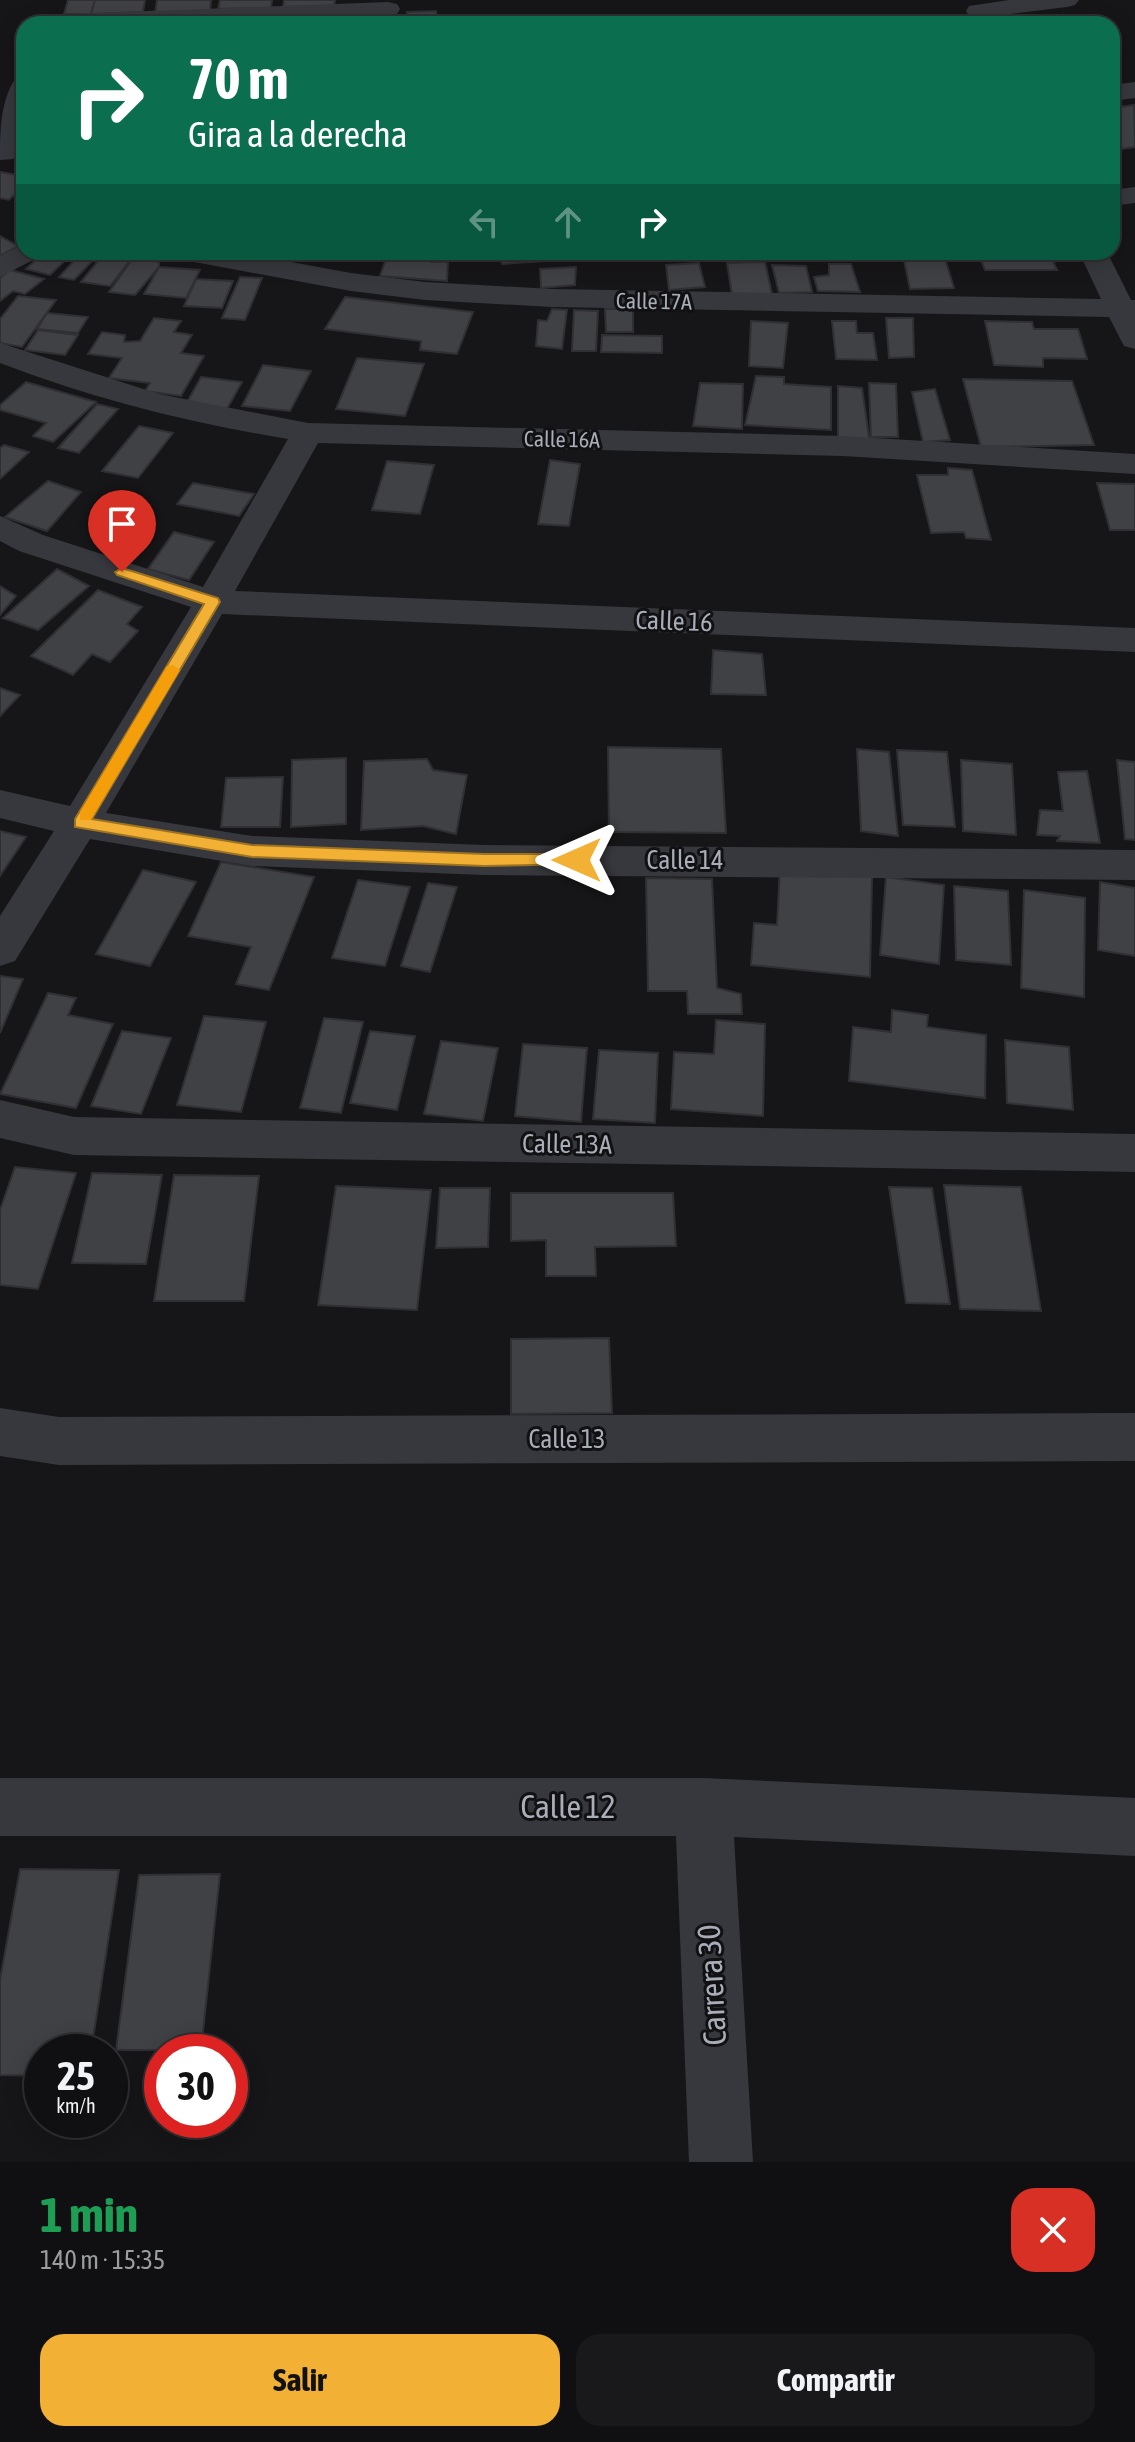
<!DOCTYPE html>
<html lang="es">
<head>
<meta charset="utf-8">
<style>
	body { margin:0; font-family:"Asap Condensed",sans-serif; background:#19191b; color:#f1f3f6; height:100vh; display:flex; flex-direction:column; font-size:30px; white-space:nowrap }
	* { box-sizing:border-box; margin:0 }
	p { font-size:26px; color:#9c9d9f }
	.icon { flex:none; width:44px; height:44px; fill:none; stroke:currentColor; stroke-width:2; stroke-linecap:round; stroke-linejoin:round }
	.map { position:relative; height:2162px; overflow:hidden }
	.panel { display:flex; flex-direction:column; background:#101012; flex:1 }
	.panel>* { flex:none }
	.guide { position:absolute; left:16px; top:16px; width:1104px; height:244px; border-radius:24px; box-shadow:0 4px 20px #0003,0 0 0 2px #303032; background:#0b6e4f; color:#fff; overflow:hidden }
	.speed { position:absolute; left:24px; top:2034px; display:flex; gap:16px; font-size:40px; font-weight:700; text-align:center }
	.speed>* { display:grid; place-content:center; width:104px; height:104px; border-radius:50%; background:#101012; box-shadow:0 4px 20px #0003,0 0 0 2px #303032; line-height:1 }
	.speed small { font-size:20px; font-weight:400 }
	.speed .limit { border:12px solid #d22; background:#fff; color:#111 }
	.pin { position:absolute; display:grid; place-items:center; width:68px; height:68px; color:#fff; margin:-82px -34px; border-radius:50% 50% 50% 0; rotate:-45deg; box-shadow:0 0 8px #0007 }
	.pin .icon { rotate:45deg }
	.me { position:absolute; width:88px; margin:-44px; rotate:270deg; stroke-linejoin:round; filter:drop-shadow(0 0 6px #0008) }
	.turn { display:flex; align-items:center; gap:28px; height:168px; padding:0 40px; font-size:36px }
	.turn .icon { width:104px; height:104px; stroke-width:2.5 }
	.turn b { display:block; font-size:56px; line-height:68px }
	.lanes { display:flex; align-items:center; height:76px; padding:0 40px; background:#0003; justify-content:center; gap:40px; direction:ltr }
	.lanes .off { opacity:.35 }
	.round { display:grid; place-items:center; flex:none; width:84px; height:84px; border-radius:24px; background:#19191b }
	.headline { display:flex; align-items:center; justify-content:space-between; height:136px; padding:0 40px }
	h1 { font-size:48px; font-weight:700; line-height:60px; color:#1e9e55 }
	.action { display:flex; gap:16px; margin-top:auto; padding:16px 40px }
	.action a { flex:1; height:92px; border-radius:24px; background:#f2b134; color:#111; font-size:32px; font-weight:700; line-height:92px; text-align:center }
	.action a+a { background:#19191b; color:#f1f3f6 }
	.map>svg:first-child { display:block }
	.building { fill:#404145; stroke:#303034; stroke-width:2 }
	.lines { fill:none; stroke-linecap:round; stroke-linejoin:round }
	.minor { fill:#37383d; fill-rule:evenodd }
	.route { fill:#f2b134; stroke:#9d7322; stroke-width:2 }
	.slow { fill:#f59e0b }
	.labels { text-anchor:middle; stroke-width:6; stroke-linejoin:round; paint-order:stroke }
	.far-street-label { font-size:22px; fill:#a8adb8; stroke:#111113 }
	.street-label { font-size:26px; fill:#a8adb8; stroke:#111113 }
	.near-street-label { font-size:32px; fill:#a8adb8; stroke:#111113 }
</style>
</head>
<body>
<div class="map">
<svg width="1135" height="2162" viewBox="0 0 1135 2162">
	<rect width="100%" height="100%" fill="#161618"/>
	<path class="building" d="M68,0H95L91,14H64Z
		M95,0H145L143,12L91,14Z
		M157,0H211L210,11L155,13Z
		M220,0H272L271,8L218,9Z
		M284,0H335L334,6L283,7Z
		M436,11L437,24H408L407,12Z
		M1134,105L1135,147L1122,149L1112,136V108Z
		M0,172L24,176V185L9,200L0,198Z
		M0,236L18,246L0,256Z
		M44,252H74L50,275L26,269Z
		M82,252L100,253L74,280L59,277Z
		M105,252L136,253L110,286L81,282Z
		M499,252H542L544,261L502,264Z
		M580,252H611L612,256L581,259Z
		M647,252H680V253L668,254L669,260L648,261Z
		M943,252L954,288L910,289L903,255Z
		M978,252H1049L1057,270H985Z
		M388,253H430L431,262H448L447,281L380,276Z
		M133,258L159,262V267L135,295L109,292Z
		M765,262L772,294L732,295L727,263Z
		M699,263L705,287L669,290L666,265Z
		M829,264H851L860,292L818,291L814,277L829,275Z
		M772,265L806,266L812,292L779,293Z
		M159,267L200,270L186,298L144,294Z
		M576,267L575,285L541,288L540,269Z
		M10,270L44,279L25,294L13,291L0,301V278Z
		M240,277L262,278L245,320L222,318Z
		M196,279L233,281L222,308L184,306Z
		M18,296L56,300L22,347L0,343V319Z
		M345,297L473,312L457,354L420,350L421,341L325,329Z
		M552,309L567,310L562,349L536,346L538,320L547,321Z
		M605,309H633V332H606Z
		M574,310L598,311L596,351H572Z
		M47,313L88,317L78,333L37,329Z
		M154,318L181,321L174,332L192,335L181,353L204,356L181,396L145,391L150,383L109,378L122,358L88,354L102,332L125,335L124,342L140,341Z
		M886,318H913L914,357L889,358Z
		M751,321L788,323L783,368L749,366Z
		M832,321H856L857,333H873L877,360L836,359Z
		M985,321L1032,322L1034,329H1078L1087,359L1043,358V367L994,365Z
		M38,330L78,335L65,355L25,350Z
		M602,335L662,336V353L601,352Z
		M357,358L424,364L405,416L336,409Z
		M263,365L311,371L290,411L242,406Z
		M756,376L784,377V384L831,387V430L745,425Z
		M201,377L242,382L227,409L186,404Z
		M963,379L1072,381L1094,445L981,447Z
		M26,382L96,402L53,442L33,436L46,423L0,410V405Z
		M700,383L743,384L742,429L693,426Z
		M869,383L896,384L898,437H871Z
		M838,386L862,388L870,444H838Z
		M935,389L950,440L923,442L912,392Z
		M97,404L118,409L79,453L58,448Z
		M139,426L173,433L138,478L102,471Z
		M4,445L29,452L0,479V448Z
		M550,460L580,464L569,526L538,524Z
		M387,461L434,465L420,514L372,510Z
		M948,468L972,470L991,540L966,538L964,532L931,533L917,475H948Z
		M48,481L81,492L47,531L5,517Z
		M193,483L254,494L239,516L177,504Z
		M1097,483L1135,484V530H1110Z
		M174,532L214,542L189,580L148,569Z
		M57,569L89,586L38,630L3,618Z
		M0,586L16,596L0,615Z
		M98,590L142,607L127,624L138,631L110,662L92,654L73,675L31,656Z
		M713,650L762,654L766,695L711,694Z
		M0,688L20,695L0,716Z
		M608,747L721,749L726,833L609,832Z
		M857,749L889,752L898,836L861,831Z
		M897,750L947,752L955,827L903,825Z
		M346,758V824L291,827L292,760Z
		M427,759L433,770L467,775L456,834L423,826L361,830L364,761Z
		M961,760L1012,764L1016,835L963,831Z
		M1117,760L1135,762V840L1125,839Z
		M1087,771L1100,843L1057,841L1060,836L1037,835L1040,810L1063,811L1058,772Z
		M283,777L280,827H221L226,778Z
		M0,831L26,837L0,876Z
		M221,862L314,877L269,990L236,984L251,947L188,936Z
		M780,868L872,877L870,977L751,965L754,923L777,925Z
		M143,870L196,882L150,966L96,954Z
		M886,877L944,885L939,964L880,955Z
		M646,878L712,879L717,988L741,994L742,1014H688L687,991H648Z
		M358,880L410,887L385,966L332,958Z
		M1100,882L1135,888V956L1098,950Z
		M428,883L457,887L430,972L401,966Z
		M954,886L1008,891L1011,965L956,960Z
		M1024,890L1085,898L1084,997L1021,988Z
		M0,976L23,979L0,1033Z
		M48,993L76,998L68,1015L113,1024L76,1108L0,1094Z
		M892,1010L928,1015L927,1027L986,1035L985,1098L849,1081L853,1027L891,1032Z
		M204,1016L266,1022L241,1112L177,1105Z
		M324,1018L363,1022L341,1113L300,1108Z
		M716,1020L765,1024L763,1116L671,1109L674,1052L714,1054Z
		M122,1031L171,1038L141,1114L91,1106Z
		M370,1031L415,1036L397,1110L350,1103Z
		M1005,1040L1069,1047L1073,1110L1007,1103Z
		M441,1041L498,1048L483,1121L424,1114Z
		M523,1044L587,1048L581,1122L515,1116Z
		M599,1050L658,1053L655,1123L593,1119Z
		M15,1167L76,1173L38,1289L0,1285V1210Z
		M92,1173L162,1175L146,1264L72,1263Z
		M174,1175L259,1176L244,1301H154Z
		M944,1185L1021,1187L1041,1311L960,1309Z
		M336,1186L431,1190L417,1310L318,1305Z
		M889,1187L932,1188L950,1304L906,1303Z
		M440,1188H490L488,1247L436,1248Z
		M511,1193H673L676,1246L595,1247L596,1276H546V1240L511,1241Z
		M609,1338L612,1413L511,1414V1339Z
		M20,1869L119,1870L91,2052H42V2076L0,2075V1980Z
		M220,1874L201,2050H116L139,1875Z"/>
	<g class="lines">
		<path class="minor" d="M1009,0H1079L1075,5L1067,7L978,18L969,16L966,11L969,6Z
			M388,2L397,4L400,9L397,14L183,24L31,22L34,17L43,15Z
			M24,76C24,103 29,136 13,159L0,160C0,133 0,102 15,79Z
			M1135,82V98L1112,101V85Z
			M1135,187V203L1112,206V190Z
			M24,244V252H41L37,258L0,277V256Z
			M175,252H236L351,273L425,282L552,289L1101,299L1079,252H1107L1131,300H1135V349L1124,346L1109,317L552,307L425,300L351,291L189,261L179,258Z
			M0,343L159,394L308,423L843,436L1135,454V474L843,456L318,443L235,591L1135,628V652L222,614L106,813L252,836L484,845L1135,850V880L484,875L252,866L90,839L15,961L0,966V916L54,831L0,818V790L70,806L191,607L19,551L0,541V516L43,535L203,587L288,439C190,423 93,399 0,363Z
			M0,1100L74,1117L1135,1134V1172L74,1155L0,1138Z
			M0,1408L59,1417L1135,1413V1461L59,1465L0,1456Z
			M0,1778H704L1135,1798V1856L734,1837L753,2162H689L676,1836H0Z"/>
	</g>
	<path class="route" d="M122,568L218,598L220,602L92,819L252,845L484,854H577L585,860L583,864L484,866L252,857L75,827V819L204,604L117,575L115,572Z"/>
	<path class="slow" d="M173,665L180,670L91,820H80V812L167,666Z"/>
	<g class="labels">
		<g class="far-street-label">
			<text transform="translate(654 301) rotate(1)" y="8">Calle 17A</text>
			<text transform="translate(562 439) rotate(1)" y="8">Calle 16A</text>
		</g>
		<g class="street-label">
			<text transform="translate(674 621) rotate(2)" y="9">Calle 16</text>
			<text x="685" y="869">Calle 14</text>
			<text transform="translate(567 1144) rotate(1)" y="9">Calle 13A</text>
			<text x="567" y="1448">Calle 13</text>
		</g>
		<g class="near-street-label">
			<text x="568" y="1818">Calle 12</text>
			<text transform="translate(712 1985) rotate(-93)" y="11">Carrera 30</text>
		</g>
	</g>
</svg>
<div class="speed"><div>25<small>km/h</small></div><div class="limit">30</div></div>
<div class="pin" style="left:122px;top:572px;background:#d93025"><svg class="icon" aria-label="arrive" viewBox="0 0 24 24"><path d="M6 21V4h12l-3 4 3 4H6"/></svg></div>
<svg class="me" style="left:577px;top:860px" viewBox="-20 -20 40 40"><path d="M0-17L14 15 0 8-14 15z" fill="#f2b134" stroke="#fff" stroke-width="4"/></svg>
<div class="guide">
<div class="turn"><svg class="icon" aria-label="right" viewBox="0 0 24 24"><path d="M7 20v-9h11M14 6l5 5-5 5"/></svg><div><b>70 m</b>Gira a la derecha</div></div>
<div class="lanes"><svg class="icon off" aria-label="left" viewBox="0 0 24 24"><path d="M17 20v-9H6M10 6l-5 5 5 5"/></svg><svg class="icon off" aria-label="ahead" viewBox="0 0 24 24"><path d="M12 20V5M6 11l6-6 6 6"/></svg><svg class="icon" aria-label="right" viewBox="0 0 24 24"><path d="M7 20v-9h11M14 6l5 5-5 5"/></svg></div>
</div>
</div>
<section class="panel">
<div class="headline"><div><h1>1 min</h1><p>140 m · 15:35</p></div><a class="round" style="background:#d93025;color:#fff"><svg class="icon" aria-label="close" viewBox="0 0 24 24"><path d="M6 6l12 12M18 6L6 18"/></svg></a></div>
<div class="action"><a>Salir</a><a>Compartir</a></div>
</section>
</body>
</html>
